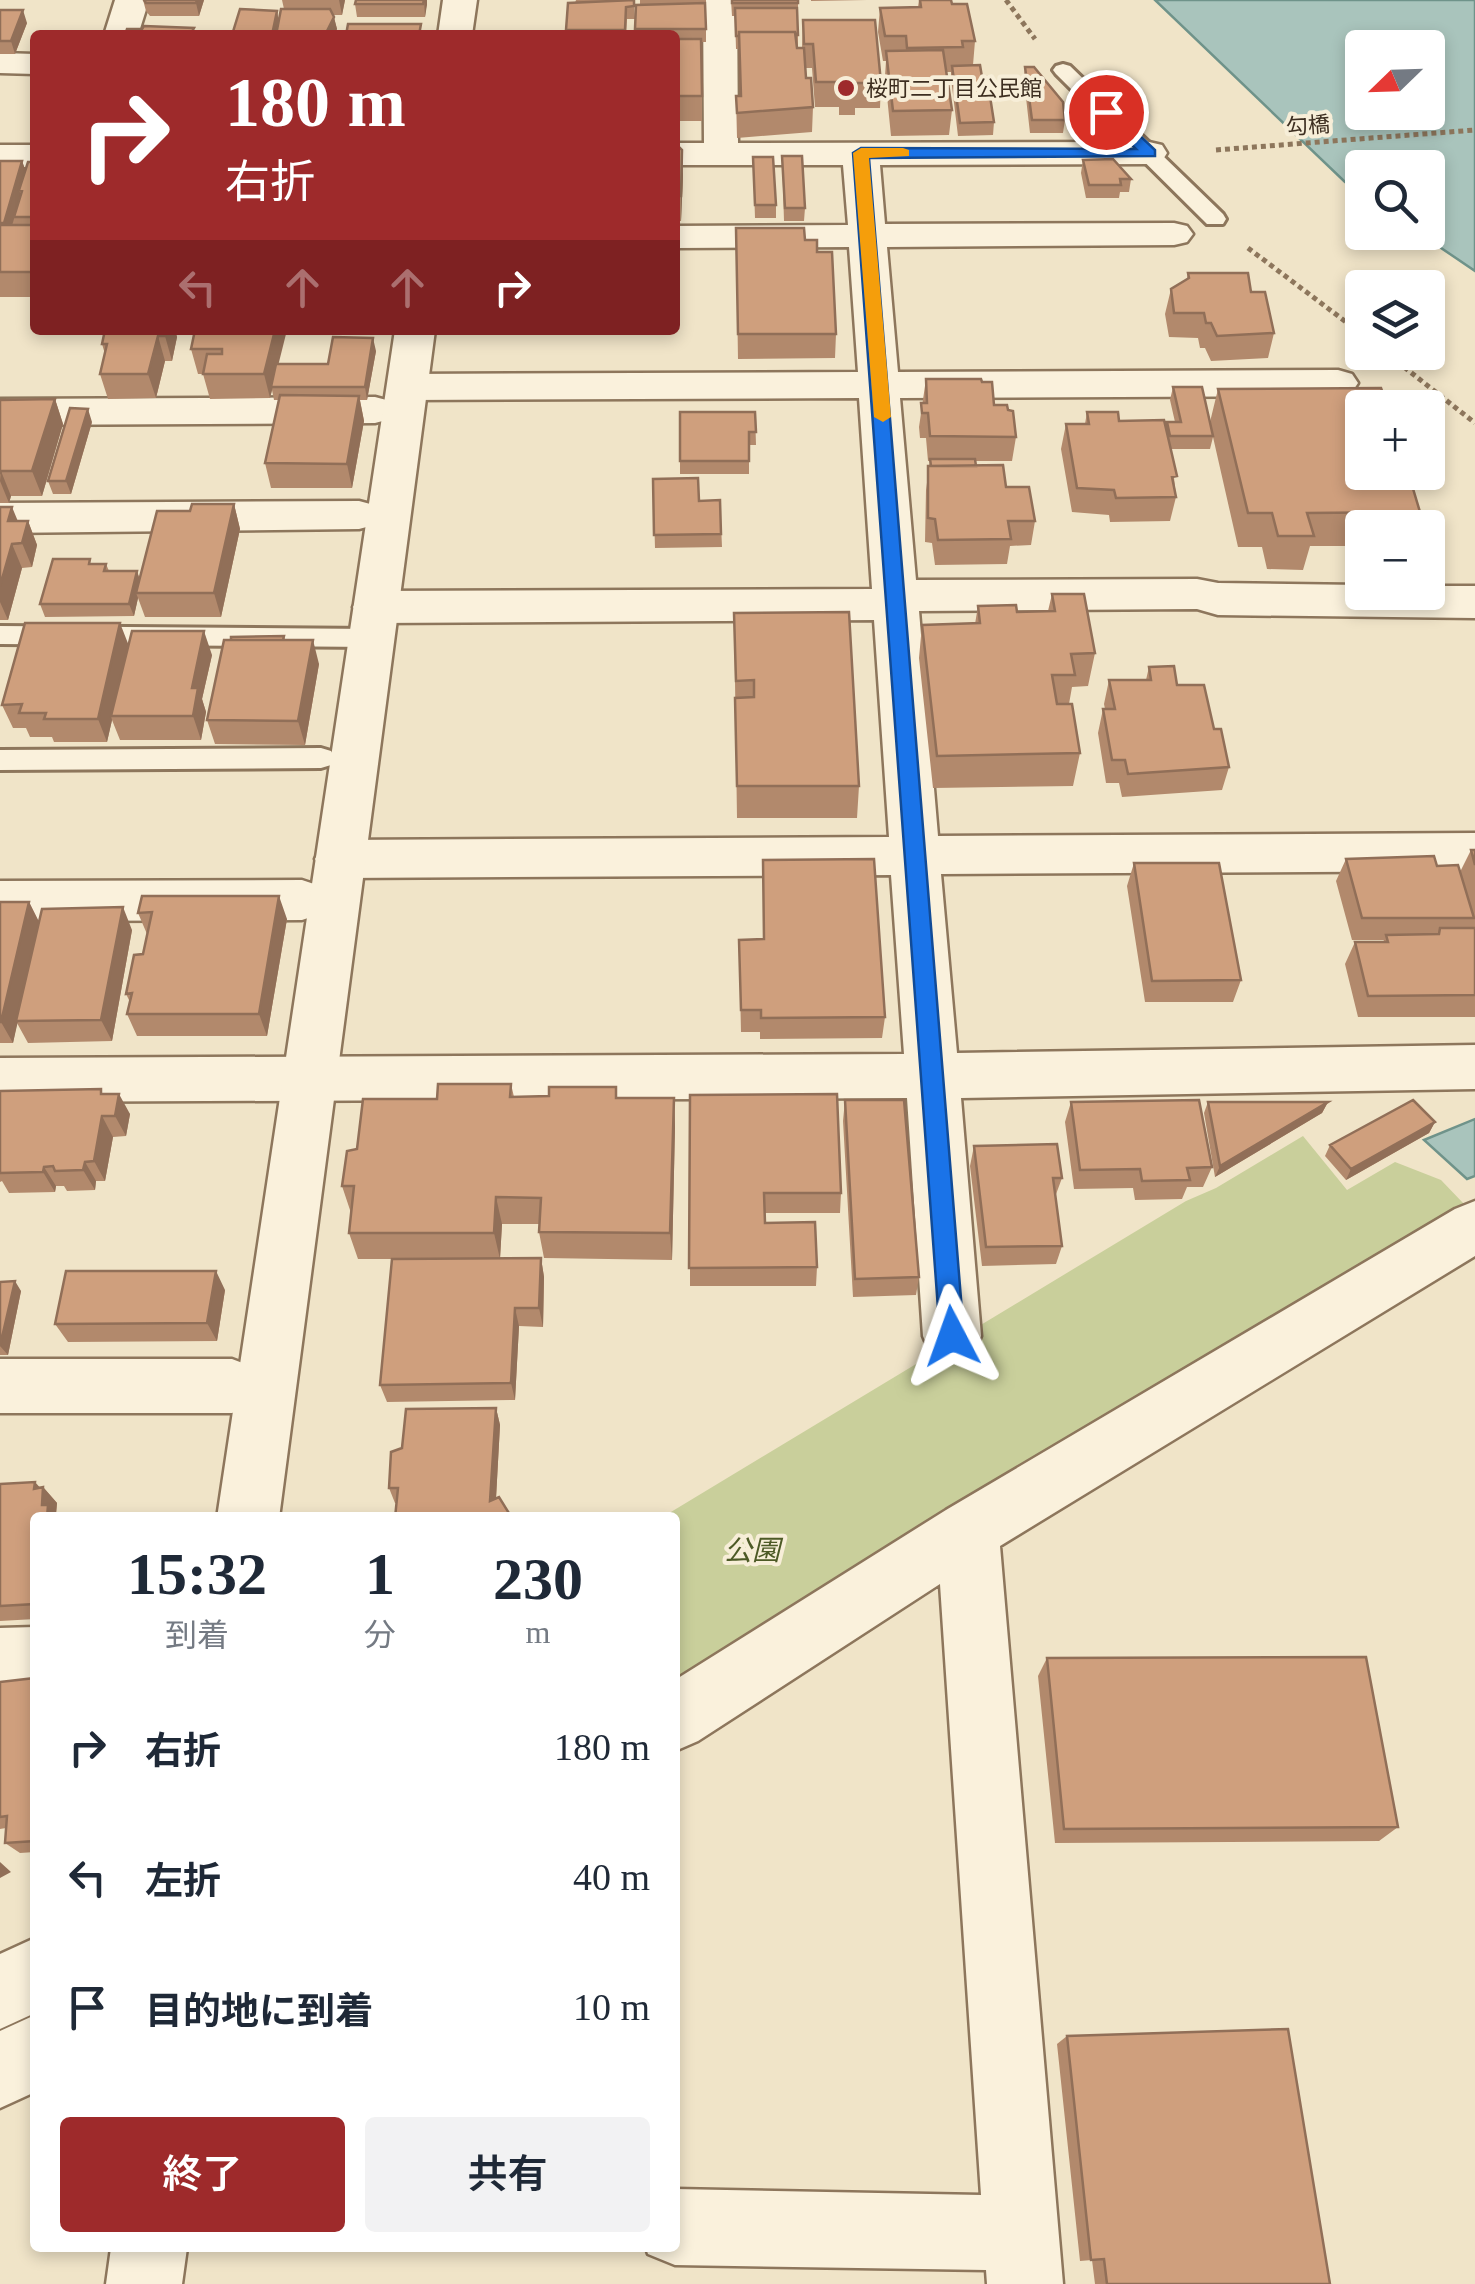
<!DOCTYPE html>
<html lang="ja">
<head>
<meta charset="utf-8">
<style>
	body { margin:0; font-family:"Times New Roman","Noto Sans JP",serif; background:#f2f2f3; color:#1f2937; height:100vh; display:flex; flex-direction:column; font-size:38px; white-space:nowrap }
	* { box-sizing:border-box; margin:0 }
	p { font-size:32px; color:#747a83 }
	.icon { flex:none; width:55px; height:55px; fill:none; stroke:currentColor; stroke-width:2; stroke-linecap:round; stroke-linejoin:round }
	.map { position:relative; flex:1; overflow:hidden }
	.side { position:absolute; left:30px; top:1512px; width:650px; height:740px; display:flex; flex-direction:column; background:#fff; border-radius:10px; box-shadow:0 5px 15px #0003 }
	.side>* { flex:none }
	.top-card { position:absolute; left:30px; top:30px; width:650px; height:305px; border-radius:10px; box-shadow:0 5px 15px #0003; background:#9e2a2b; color:#fff; overflow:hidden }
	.needle { width:65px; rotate:247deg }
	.fabs { position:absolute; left:1345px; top:30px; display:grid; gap:20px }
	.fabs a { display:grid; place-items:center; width:100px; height:100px; border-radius:10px; background:#fff; box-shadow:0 5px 15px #0003; font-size:50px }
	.pin { position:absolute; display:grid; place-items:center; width:85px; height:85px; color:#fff; margin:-42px; border:5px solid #fff; border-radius:50%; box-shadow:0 2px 10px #0007 }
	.me { position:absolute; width:110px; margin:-55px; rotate:356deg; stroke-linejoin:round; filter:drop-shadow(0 0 8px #0008) }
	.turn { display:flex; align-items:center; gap:35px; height:210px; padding:0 30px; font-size:45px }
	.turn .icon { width:130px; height:130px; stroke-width:2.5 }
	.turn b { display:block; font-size:70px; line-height:85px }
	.lanes { display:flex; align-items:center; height:95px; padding:0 30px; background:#0003; justify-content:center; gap:50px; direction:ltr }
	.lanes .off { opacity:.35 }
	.eta { display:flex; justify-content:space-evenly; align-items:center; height:170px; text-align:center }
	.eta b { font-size:60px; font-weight:600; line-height:70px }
	.button { display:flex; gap:20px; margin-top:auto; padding:20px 30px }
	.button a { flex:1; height:115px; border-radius:10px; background:#9e2a2b; color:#fff; font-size:40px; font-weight:600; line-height:115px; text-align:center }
	.button a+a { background:#f2f2f3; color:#1f2937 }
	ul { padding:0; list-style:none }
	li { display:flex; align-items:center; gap:30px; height:130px; padding:0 30px }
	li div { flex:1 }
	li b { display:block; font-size:38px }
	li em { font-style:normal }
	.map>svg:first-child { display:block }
	.green { fill:#c9cf9b }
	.water { fill:#a9c4bc; stroke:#6f938a; stroke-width:2.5; fill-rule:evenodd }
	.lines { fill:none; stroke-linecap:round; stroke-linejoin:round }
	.service-casing { stroke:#8d765c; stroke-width:6 }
	.minor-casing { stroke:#8d765c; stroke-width:5 }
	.tertiary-casing { stroke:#8d765c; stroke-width:5 }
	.path { stroke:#8d765c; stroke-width:5; stroke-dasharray:5 4; stroke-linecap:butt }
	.service { fill:#faf1dc; fill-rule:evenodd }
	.minor { fill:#faf1dc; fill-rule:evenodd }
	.tertiary { fill:#faf1dc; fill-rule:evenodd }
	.wall { fill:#b2896c }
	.shaded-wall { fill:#916f58 }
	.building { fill:#cf9f7d; stroke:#916f58; stroke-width:2.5 }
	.route { fill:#1a73e8; stroke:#114b97; stroke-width:2.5 }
	.slow { fill:#f59e0b }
	.poi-dot { fill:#9e2a2b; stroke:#f7eed8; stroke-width:4 }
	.labels { text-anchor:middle; stroke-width:8; stroke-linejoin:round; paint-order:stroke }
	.far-poi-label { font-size:22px; fill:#3d2e20; stroke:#f7eed8; text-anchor:start }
	.far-street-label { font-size:22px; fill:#3d2e20; stroke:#f7eed8 }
	.park-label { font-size:28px; font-style:italic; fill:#4d5a26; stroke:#f7eed8 }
</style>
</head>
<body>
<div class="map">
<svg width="1475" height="2284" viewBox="0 0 1475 2284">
	<rect width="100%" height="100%" fill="#f0e4c8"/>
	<path class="green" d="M1303,1136L1347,1190L1395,1162L1441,1180L1464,1204L675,1682V1518H661L1186,1201L1216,1188Z"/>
	<path class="water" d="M1155,0H1475V271L1419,233L1428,232V168H1362V193L1345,182ZM1362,48H1428V112H1362Z
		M1475,1119V1176L1467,1179L1424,1140Z"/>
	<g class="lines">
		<defs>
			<path id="service" d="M1063,64L1070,66L1223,214L1226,219L1223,224H1207L1056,74L1053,70L1056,66Z
				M0,626L372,629L382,631L385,638L382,645L372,647L0,644Z
				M321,748L331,751L335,758L331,765L321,768L0,770V750Z"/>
			<path id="minor" d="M115,0H149L138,35H104Z
				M703,0H737L738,143L1149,142L1162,145L1167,153L1162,161L1149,164L880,165L885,224L1174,223L1187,226L1193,234L1187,242L1174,245L887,247L898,372L1338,370L1352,374L1358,383L1352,392L1338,396L900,398L916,580L1197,579L1218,583L1362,585V592H1428V586H1475V618L1218,615L1197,609L919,611L938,836L1475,833V871L941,874L957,1053L1475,1045V1089L961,1098L981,1336L973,1355L952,1362L931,1355L923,1336L907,1098L0,1102V1058L904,1054L891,875L340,878L322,872L315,859L322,846L340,840L889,837L874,620L376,623L360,618L353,607L360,596L376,591L872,589L859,398L408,400L394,396L388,387L394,378L408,374L858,372L849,247L675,248V226L848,225L843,165H675V143H704Z
				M0,53L35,54V74L0,73Z
				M0,145H35V167H0Z
				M375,397L390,401L396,410L390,419L375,423L0,425V399Z
				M359,501L374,505L381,515L374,525L359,529L0,533V503Z
				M302,880L320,886L327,900L320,914L302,920L0,921V881Z
				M1475,1201V1256L1000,1546L1063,2284H987L986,2270L675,2265L648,2254L646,2248H675V2189L981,2195L940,1584L698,1741L675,1751V1680L946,1510L1455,1209Z
				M0,1359H232L253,1367L262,1386L253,1405L232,1413H0Z
				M35,1627V1691L0,1692V1628Z"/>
			<path id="tertiary" d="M443,0H477L472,35H438Z
				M395,330H435L279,1518H217Z
				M35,1938V2013L0,2029V1954Z
				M35,2015V2092L0,2108V2031Z
				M111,2248H187L182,2284H106Z"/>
		</defs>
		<use href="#service" class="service-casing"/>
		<use href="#minor" class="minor-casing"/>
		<use href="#tertiary" class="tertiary-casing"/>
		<path class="path" d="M1006,0L1035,39
			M1216,150L1475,130
			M1248,248L1362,334
			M1390,356L1475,423"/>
		<use href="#service" class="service"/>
		<use href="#minor" class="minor"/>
		<use href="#tertiary" class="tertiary"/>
	</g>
	<path class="wall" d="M143,0H204L199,16H150L146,11Z
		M282,0H345L342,15H333L337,29L334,35H232L277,11L279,22L284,9Z
		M427,0L425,17H357L355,4Z
		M576,0H634L635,19H627L626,35H566V30Z
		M640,0H706V42H702V121H675V35H635L636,5H640Z
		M731,0H798V48H802L803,20L881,83L880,108H855V115H839V107H815L812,68H805L813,107L812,132L737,138L736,96H740L739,49H736L735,16H732Z
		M811,0H867L811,1Z
		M919,0L952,4L975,41L973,65L994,122L993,135L958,136L951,78V72H946L952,110L949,135L891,136L885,76L886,61H883L878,32L880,8L918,7Z
		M0,10L27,23L15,54H0Z
		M1025,67L1065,120L1063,133H1030L1024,80Z
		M675,146L683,175L681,221H675Z
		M782,156L805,208L804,221H784Z
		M753,157L776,205V218H755Z
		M1083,160L1131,179L1129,192H1120L1119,198H1086L1081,173Z
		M0,161H22L25,170L35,162V297H0Z
		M736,228L817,252L836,334L835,358L738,359Z
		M1188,273L1251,292L1274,333L1268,358L1211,361L1205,348H1200L1198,338L1169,337L1165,314L1171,289L1187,279Z
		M105,330H175L177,337L172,361H165L156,398L108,399L100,374L105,354L102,344Z
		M195,330L279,364H328L376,351L367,400H360L364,421L352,488H271L265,463L279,400H274L272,390L270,398L210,399L203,374H198L191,349Z
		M926,379L982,382L994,405L1016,437L1012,461H975L976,466L1006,487L1035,521L1031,545L1010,546L1007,564L935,565L932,543L925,542L926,490L930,461H928L926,438H920L919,427Z
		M1173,387L1210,422L1218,389L1420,512L1414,528H1362V546H1310L1303,570L1267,569L1262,547H1238L1213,437L1210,449H1171L1176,497L1170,521L1110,522L1109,515L1072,512L1061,449L1066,424H1085L1087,412L1119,421L1166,427L1167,422H1175L1170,400Z
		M55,399L63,424L42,496H11L9,503H0V400Z
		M680,412H755L756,445H749V474H680Z
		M92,422L71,494H53L48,481Z
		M653,479L699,501L720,500L722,547L655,548Z
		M234,504L240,529L221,617H145L138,598L134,616L45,617L40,604L92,564H106L109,571H137L140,580L190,511Z
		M0,507L18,521H28L37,545L32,567L22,568L8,620H0Z
		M1052,594L1095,653L1088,686L1072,687L1069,704L1080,753L1073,786L933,788L919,658L922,625L975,624L978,606L1017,612L1048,611Z
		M734,613L859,786L857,818H737Z
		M284,636L285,640L319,664L305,745L215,744L207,720Z
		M128,645L212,655L202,699L206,712L201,740H120L112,720L107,742H54L52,737H30L26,728H13L2,705Z
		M1149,667L1177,685L1214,729L1229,767L1222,790L1122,797L1119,783H1106L1098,733L1103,709H1105L1104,704L1109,680H1146Z
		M1471,850H1475V1017H1358L1345,964L1355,942H1383L1384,940H1352L1336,881L1346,859L1437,866L1460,872Z
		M763,860L885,1017L882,1038L760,1039V1032H741L739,940L764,939Z
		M1134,863L1241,980L1233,1002H1145L1127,886Z
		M142,896L287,919L267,1036H137L127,1014L130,1002L126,994L143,954L147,934L138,913Z
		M0,902H29L39,922L132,930L112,1041L28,1043L17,1023L13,1043H0Z
		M511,1084L514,1097L549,1096L616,1087L617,1098H674L675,1127L672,1260L544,1258L539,1232V1224H502L500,1258H541L544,1277L543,1327L519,1326L515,1400L387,1402L380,1385L410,1259H358L349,1233L351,1213L342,1186L437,1099Z
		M0,1091L103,1094L130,1114L126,1136L113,1137L105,1181H96L95,1190L67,1191L64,1186H56L55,1192L9,1193L2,1181L0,1182Z
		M690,1095L841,1193L840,1213H765V1223L817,1267L816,1286H690Z
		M845,1100L919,1277L916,1295L853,1297L843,1121Z
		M1071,1102L1212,1167L1203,1187H1187L1182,1199L1135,1200L1133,1188L1074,1189L1065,1122Z
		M1208,1102H1328L1322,1113L1215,1177L1204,1113Z
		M1435,1122L1429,1133L1346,1180L1325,1156L1330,1145Z
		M974,1146L1062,1178L1055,1197L1062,1246L1056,1264L982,1266L970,1166Z
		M0,1282L21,1291L8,1355H0Z
		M225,1290L217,1341L68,1342L55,1324Z
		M496,1408L500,1425L496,1498L512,1518L395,1503L389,1488L402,1448Z
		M0,1484L43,1487L57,1503L56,1514L59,1518H35V1619L0,1621Z
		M1047,1658L1398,1827L1379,1841L1055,1843L1038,1676Z
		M35,1678V1852L20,1853L5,1843L6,1828L0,1829V1682Z
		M1067,2036L1330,2284H1095L1092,2260L1080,2261L1057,2044Z"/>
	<path class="shaded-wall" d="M197,0H204L199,16L196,3Z
		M339,0H345L342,15Z
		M424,0H427V5L425,17Z
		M23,10L27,23L15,54L11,41Z
		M277,11L279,24L277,35H272Z
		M334,17L337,29L334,35H325Z
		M682,150L683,175L681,221V196Z
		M22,161L27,174L19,190L21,195L9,236L4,223Z
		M35,258V284L31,272Z
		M166,330H175L177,337L172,361L165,336Z
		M275,330H287L270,398L264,374Z
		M158,336L165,361L156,398L148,374Z
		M373,338L376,351L367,400L365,387Z
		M359,396L364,421L352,488L347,464Z
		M55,399L63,424L42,496L32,471Z
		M88,409L92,422L71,494L66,481Z
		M1,471L11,496L9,503L0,481Z
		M234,504L240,529L221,617L214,593Z
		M12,507L22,531L18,545L8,521Z
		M28,521L37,545L32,567L22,543Z
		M12,544L22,568L8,620L0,602V586Z
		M137,571L141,584L136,593L138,598L134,616L129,604Z
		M120,623L129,646L111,716L112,720L107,742L98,719Z
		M204,631L212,655L202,699L206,712L201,740L193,716L192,688Z
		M313,640L319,664L305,745L298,721Z
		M279,896L287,919L267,1036L259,1014Z
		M29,902L40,924L13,1043L1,1022Z
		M123,907L132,930L112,1041L101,1020Z
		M119,1094L130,1114L126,1136L115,1116Z
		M674,1098L675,1127L672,1260L670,1233Z
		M1328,1102L1322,1113L1215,1177L1220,1166Z
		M102,1116L113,1137L105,1181L94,1161Z
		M1435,1122L1429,1133L1346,1180L1351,1169Z
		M85,1162L96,1181L95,1190L83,1170Z
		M44,1167L56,1186L55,1192L43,1172Z
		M496,1197L502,1224L500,1259L494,1233Z
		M541,1258L544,1277L543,1327L539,1308Z
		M216,1271L225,1290L217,1341L207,1323Z
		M15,1281L21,1291L8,1355L0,1346Z
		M515,1308L519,1326L515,1400L511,1383Z
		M496,1408L500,1425L495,1517L490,1501Z
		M35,1482L43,1491V1487L57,1503L56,1514L59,1518H47L34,1489Z
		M0,1862L11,1872L0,1878Z"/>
	<path class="building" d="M144,0H197L196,3H146Z
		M356,0H424L423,4H355Z
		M634,0V6L626,7L625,30H566L568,3Z
		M732,0H798V3H732Z
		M920,0H951L952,4H967L975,41H962L963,47L907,48L906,36H885L880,8L921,7Z
		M705,3L706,29H635L636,5Z
		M735,8H797L798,35H796L795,32H739V36H736Z
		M240,9L277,11L272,35H232Z
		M281,9H330L334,17L325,35H276Z
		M0,10H23L11,41H0Z
		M803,20H875L881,83H855L856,90H840V82H816L813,44H804Z
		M348,24H421L419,35H346Z
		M144,26L194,28L190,35H125L127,29H142Z
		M739,32H795L797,48H804L806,78H811L813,107L737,113L736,96H741Z
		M675,39H701L702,96H675Z
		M943,50L952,110L893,111L886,51Z
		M980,65L982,77H987L994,122L960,123L952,66Z
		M1025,67H1034L1063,102L1065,120H1032Z
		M675,146H678L682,150L681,196H675Z
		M782,156H802L805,208H785Z
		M753,157H773L776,205H755Z
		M1113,159L1131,179H1120L1121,185H1089L1083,160Z
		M0,161H22L4,223H0Z
		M28,162H35V217H14L22,191L19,190Z
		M0,225H35V258L31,272H0Z
		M736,228H804L805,240H817V252H832L836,334H738Z
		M1188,273H1248L1251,292H1265L1274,333L1217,336L1211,323H1206L1204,313H1174L1171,289L1189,278Z
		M105,330H166L165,336H158L148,374H100L107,344H102Z
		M195,330H275L264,374H203L207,354H222V349H191Z
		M333,337L373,338L365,387H271L276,364H328Z
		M926,379H981L982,382H992L994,405H1007L1008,410L1013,411L1016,437L930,436L928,413H922L921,403H927Z
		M1173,387H1202L1213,436H1170L1167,422H1181Z
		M1381,388L1388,408H1362V472H1408L1420,512L1307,513L1314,536H1278L1272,513H1248L1218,389Z
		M280,395L359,396L347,464L265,463Z
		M55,399L32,471H1L0,474V400Z
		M70,408L88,409L66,481H48Z
		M680,412H755L756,432H749V461H680Z
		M1087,412H1118L1119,421L1164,420L1177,476L1172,477L1176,497L1116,498L1114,490L1077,488L1066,424H1089Z
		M930,459H975L976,466H931Z
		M1003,465L1006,487H1029L1035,521H1008L1011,539L938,540L935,519L928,518V466Z
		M698,478L699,501L720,500L721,534L654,535L653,479Z
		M192,504H234L214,593H136L157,511H190Z
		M0,507H12L8,521H28L22,543L12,544L0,586Z
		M53,559H90L89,564H106L104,571H137L129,604H40Z
		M1052,594H1084L1095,653L1071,654L1075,675H1052L1057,704H1072L1080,753L937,756L922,625L980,623L978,606L1016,605L1017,612L1055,611Z
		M849,612L859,786H737L735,698L754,697V680L736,681L734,613Z
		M25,623H120L98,719H44L46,713H19L22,704L2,705Z
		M132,631H204L192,688H198L193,716H111Z
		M284,636L283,640H231V637Z
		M224,640H313L298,721L207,720Z
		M1174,666L1177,685H1204L1214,729H1221L1229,767L1128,774L1125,760H1112L1103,709H1115L1109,680H1151L1149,667Z
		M1471,850H1475V865Z
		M1434,856L1437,866L1458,865L1474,918H1362L1346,859Z
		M874,859L885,1017L761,1018V1010H741L739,940L764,939L763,860Z
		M1134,863H1219L1241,980L1152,981Z
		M142,896H279L259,1014H127L132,993L126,994L134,955L143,954L152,912L138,913Z
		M0,902H29L1,1022H0Z
		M123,907L101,1020L16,1021L42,909Z
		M1440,928H1475V995L1368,996L1355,942H1388L1386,935L1439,934Z
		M438,1084H511L510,1097L549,1096V1087H616V1098H674L670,1233L539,1232L541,1198L496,1197L494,1233H349L354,1186H342L347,1151L357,1149L363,1099H437Z
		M101,1089V1094H119L115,1116H102L94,1161L85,1162L83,1170L55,1171L53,1166L44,1167L43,1172L0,1173V1091Z
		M837,1094L841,1193H764L765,1223L815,1222L817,1267L689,1268L690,1095Z
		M845,1100H904L919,1277L855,1279Z
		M1199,1100L1212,1167L1187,1168L1190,1180L1142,1181L1140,1169L1080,1170L1071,1102Z
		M1413,1100L1435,1122L1351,1169L1330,1145Z
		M1208,1102H1328L1220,1166Z
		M1057,1144L1062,1178H1053L1062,1246L986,1247L974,1146Z
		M541,1258L539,1308H515L511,1383L380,1385L392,1259Z
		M66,1271H216L207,1323L55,1324Z
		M15,1281L0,1346V1282Z
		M496,1408L490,1501L499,1497L512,1518H395L398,1488H389L391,1452L402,1448L406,1409Z
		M35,1482L34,1489L43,1487L42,1505H48L47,1518H35V1604L0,1606V1484Z
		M1366,1657L1398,1827L1064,1829L1047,1658Z
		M35,1678V1841L5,1843L7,1816L0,1817V1682Z
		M1288,2029L1330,2284H1107L1104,2259L1091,2260L1067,2036Z"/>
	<path class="route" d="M1101,108H1111L1155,150V156L869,158L964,1336L961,1344L952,1347L944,1344L940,1336L853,153L861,148L1136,149L1101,115Z"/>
	<path class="slow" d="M903,148L909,150V156L869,158L891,417L883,422L874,417L853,153L861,148Z"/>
	<circle class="poi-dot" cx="846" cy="88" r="10"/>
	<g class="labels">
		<g class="far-poi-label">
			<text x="866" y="96">桜町二丁目公民館</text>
		</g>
		<g class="far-street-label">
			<text transform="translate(1308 125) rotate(-4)" y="8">勾橋</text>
		</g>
		<g class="park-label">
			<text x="752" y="1560">公園</text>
		</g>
	</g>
</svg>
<div class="fabs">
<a><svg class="needle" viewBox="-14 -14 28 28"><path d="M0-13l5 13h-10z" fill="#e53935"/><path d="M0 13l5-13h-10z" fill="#747a83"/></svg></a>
<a><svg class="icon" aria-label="search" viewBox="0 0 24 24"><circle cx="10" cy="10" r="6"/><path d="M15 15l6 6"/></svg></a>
<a><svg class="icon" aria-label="layers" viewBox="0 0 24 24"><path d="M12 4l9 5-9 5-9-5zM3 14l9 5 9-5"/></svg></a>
<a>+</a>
<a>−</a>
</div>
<div class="pin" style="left:1106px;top:112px;background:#d93025"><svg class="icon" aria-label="arrive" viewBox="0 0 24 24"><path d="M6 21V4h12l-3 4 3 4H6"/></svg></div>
<svg class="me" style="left:952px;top:1336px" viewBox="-20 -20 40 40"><path d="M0-17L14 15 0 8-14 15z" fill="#1a73e8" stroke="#fff" stroke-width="4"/></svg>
<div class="top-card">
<div class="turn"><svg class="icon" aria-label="right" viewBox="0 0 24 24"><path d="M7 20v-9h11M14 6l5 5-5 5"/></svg><div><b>180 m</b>右折</div></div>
<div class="lanes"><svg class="icon off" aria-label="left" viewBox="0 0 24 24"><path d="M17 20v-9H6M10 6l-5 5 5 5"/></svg><svg class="icon off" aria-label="ahead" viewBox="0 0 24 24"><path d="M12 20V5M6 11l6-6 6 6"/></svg><svg class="icon off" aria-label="ahead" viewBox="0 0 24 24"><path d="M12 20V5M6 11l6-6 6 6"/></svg><svg class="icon" aria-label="right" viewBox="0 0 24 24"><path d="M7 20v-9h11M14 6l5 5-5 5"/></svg></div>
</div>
<section class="side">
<div class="eta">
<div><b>15:32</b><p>到着</p></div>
<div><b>1</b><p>分</p></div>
<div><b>230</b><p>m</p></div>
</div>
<ul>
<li><svg class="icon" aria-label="right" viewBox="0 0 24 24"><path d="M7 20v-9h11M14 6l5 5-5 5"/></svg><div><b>右折</b></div><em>180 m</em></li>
<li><svg class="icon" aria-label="left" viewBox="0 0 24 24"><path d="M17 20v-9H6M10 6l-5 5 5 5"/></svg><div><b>左折</b></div><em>40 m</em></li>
<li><svg class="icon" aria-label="arrive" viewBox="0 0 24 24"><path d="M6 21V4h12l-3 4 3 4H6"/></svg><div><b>目的地に到着</b></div><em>10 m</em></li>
</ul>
<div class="button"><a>終了</a><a>共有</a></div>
</section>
</div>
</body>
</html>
